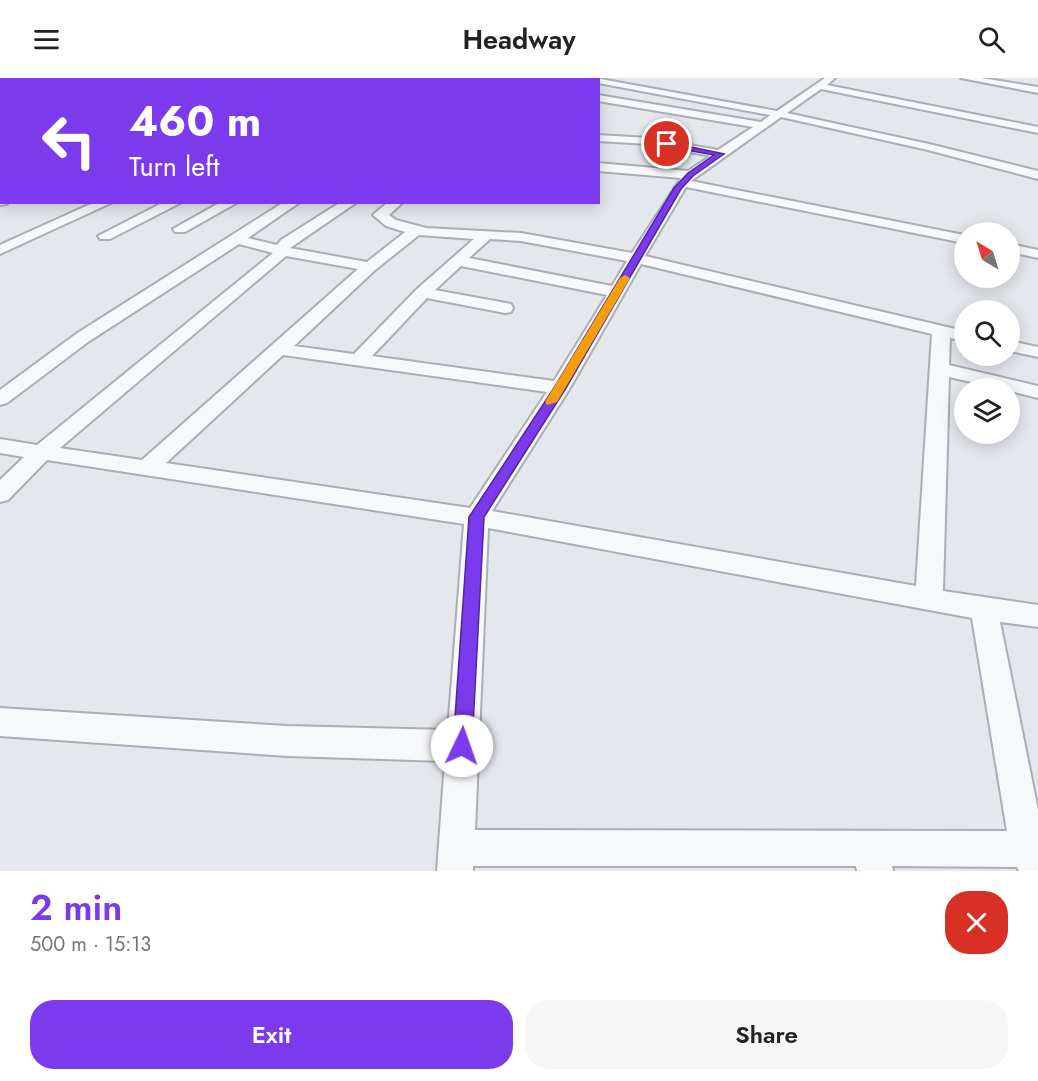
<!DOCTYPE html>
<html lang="en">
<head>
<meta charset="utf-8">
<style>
	body { margin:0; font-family:Jost,sans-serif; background:#f6f6f6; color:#222; height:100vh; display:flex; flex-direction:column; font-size:22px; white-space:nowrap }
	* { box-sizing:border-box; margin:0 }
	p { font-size:20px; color:#767676 }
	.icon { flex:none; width:33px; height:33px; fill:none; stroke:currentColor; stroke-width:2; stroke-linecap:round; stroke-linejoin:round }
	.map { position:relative; height:793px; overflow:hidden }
	.side { display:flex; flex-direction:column; background:#fff; flex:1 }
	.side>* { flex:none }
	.top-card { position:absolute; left:0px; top:0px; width:600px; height:126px; box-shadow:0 3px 15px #0003; background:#7c3aed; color:#fff; overflow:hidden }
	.needle { width:39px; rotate:322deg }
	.tools { position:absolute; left:954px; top:144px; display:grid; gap:12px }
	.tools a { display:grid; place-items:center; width:66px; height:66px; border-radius:50%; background:#fff; box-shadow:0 3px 15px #0003; font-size:30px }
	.pin { position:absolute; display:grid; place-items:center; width:51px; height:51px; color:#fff; margin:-26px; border:3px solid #fff; border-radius:50%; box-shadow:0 2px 6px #0007 }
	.me { position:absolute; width:66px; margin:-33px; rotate:3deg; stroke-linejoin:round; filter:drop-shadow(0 0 4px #0008) }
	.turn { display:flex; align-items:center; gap:21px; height:126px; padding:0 30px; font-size:27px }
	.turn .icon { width:78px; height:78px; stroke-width:2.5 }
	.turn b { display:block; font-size:42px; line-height:51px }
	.round { display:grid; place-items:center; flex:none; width:63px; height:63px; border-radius:24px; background:#f6f6f6 }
	.overview { display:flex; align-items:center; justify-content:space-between; height:102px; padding:0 30px }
	h1 { font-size:36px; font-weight:600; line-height:45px; color:#7c3aed }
	.button { display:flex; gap:12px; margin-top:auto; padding:12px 30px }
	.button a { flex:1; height:69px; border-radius:24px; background:#7c3aed; color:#fff; font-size:24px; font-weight:600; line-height:69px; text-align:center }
	.button a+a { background:#f6f6f6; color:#222 }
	header { display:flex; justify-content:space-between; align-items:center; height:78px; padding:0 30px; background:#fff; font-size:27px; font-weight:600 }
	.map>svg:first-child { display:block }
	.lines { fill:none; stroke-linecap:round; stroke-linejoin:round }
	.street-casing { stroke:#a9aeb7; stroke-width:4 }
	.secondary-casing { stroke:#a9aeb7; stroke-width:2 }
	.street { fill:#f7f8fa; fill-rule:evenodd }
	.secondary { fill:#fff; fill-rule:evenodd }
	.route { fill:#7c3aed; stroke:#51269a; stroke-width:1.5 }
	.slow { fill:#f59e0b }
</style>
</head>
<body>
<header><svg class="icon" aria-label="menu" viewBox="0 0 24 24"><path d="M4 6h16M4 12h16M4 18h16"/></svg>Headway<svg class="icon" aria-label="search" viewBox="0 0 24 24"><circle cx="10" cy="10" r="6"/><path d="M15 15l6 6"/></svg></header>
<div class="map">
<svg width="1038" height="793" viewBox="0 0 1038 793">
	<rect width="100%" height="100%" fill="#e4e7ec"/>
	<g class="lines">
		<defs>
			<path id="street" d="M220,0H232L219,2Z
				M274,0H289L290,2H275Z
				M333,0H345L332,2Z
				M386,0H397L385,2Z
				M420,0H430L419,2Z
				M448,0H462L463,2H449Z
				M493,0H503L492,2Z
				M531,0H541L530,2Z
				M595,0L777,33L825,0H835L827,7L1038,49V55L821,11L787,35L929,66L1038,93V101L928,72L781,39L691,103L964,157V165L686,109L645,178L964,253V263L950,260L949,287L1038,308V320L1010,313V310H998L949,299L943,513L1038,527V549L1000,544L1038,732V793H1019L1017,789L892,788L893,793H857L856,788H473V793H437L445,683L287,678L0,658V630L287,648L448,652L464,446L47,382L8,422L0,424V402L24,379L0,375V361L37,367L273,175L239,166L88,264L7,325L0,327V312L76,256L284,124H300L248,160L277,167L281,162L341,124H357L290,170L367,184L405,154L386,148L373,137L388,124H403L389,137L396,142L426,150L521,155L632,175L681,100L598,93V85L688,93L711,78L649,66L598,63V57L649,60L718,72L753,49L598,23V17L761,44L770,37L598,5ZM419,157L474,161L417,211L354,276L294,268L375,192ZM490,161L521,163L627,183L612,208L469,180ZM286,178L358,191L142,382L60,370ZM641,186L932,256L916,508L492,433L570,310ZM461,188L607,217L554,303L372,278L427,220L505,235L511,234L513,230L511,226L435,212ZM283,277L547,314L470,430L166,385ZM488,450L972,540L1007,753L475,752Z
				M961,0H981L1038,9V15Z
				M0,66H2L0,73Z
				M0,95H2V103H0Z
				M0,119L2,124L7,126L0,127Z
				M95,124H113L0,176V167Z
				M164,124H182L110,161H100L98,158Z
				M221,124H238L185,154H175L173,151Z
				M1010,166L1038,172V180L1010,174Z
				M1010,263L1038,269V279L1010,273Z"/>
			<path id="secondary" d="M44,0H57L43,2Z
				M2,12V21H0V13Z"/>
		</defs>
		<use href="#street" class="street-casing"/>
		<use href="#secondary" class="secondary-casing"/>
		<use href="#street" class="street"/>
		<use href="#secondary" class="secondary"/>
	</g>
	<path class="route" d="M667,64L724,76L693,98L681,111L566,310L484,439L472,668L469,674L462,677L456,674L453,668L469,439L554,310L674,110L688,95L714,77L664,68Z"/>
	<path class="slow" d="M625,197L630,200L557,324L547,327L545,324L620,200Z"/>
</svg>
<div class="tools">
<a><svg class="needle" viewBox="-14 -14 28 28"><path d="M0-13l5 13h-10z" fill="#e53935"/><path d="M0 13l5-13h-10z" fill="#767676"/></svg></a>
<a><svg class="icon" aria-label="search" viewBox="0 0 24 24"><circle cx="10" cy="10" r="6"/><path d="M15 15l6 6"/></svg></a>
<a><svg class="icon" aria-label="layers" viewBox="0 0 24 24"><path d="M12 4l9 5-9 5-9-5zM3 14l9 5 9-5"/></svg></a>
</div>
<div class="pin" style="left:667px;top:66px;background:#d93025"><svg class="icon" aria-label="arrive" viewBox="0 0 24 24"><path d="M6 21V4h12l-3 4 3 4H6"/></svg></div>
<svg class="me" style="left:462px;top:668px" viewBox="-20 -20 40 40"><circle r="19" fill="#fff"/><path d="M0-13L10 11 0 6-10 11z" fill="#7c3aed"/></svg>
<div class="top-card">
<div class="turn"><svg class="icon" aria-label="left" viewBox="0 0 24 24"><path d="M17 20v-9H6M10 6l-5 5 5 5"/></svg><div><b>460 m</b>Turn left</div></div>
</div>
</div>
<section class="side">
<div class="overview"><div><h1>2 min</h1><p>500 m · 15:13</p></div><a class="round" style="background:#d93025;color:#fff"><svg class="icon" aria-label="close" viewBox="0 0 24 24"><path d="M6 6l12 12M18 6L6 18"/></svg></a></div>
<div class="button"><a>Exit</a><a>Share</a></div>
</section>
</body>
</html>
